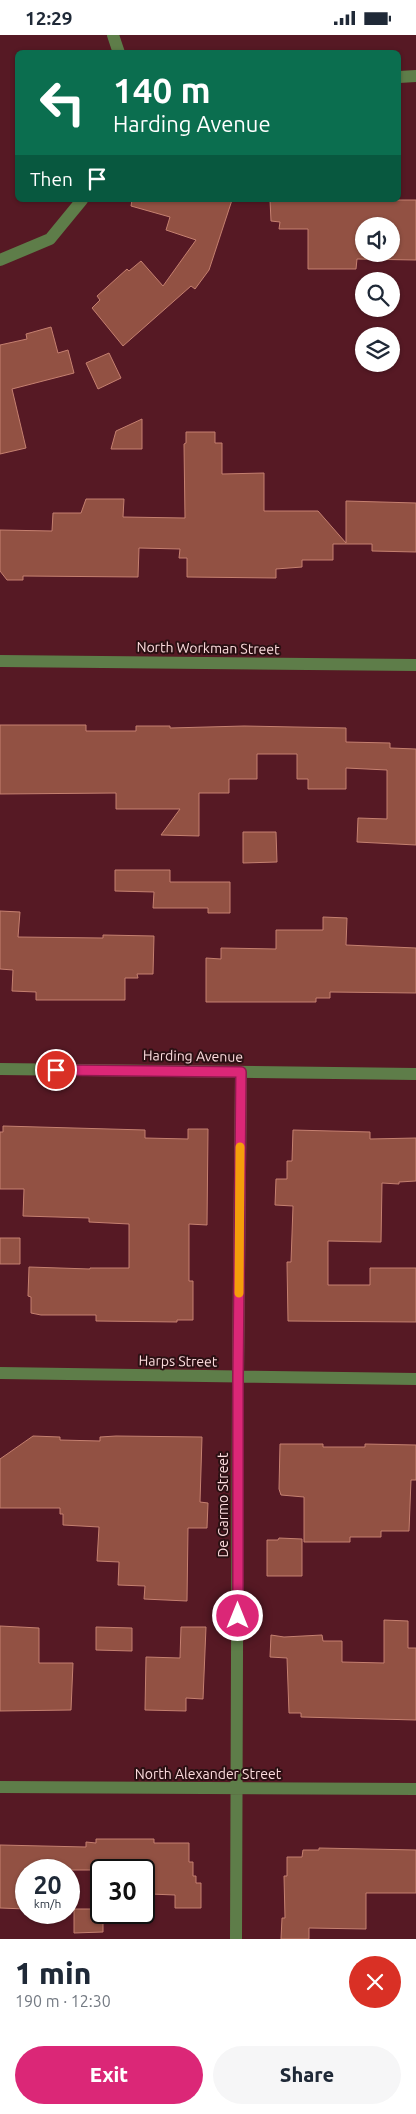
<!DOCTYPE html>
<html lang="en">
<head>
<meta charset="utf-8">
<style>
	body { margin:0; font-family:Ubuntu,sans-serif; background:#f6f6f7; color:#1f2937; height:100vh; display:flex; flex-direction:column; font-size:19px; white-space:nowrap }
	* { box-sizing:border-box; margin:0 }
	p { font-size:16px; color:#747a83 }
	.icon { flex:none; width:28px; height:28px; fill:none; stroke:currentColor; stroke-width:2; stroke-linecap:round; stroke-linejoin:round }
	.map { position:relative; height:1904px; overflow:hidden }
	.details { display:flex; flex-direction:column; background:#fff; flex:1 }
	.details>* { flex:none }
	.guide { position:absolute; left:15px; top:15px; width:386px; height:152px; border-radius:8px; box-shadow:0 1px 4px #0004; background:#0b6e4f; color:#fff; overflow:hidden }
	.fabs { position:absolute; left:355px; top:182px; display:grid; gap:10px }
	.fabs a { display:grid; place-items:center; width:45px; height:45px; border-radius:50%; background:#fff; box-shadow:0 1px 4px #0004; font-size:25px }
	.speed { position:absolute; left:15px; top:1824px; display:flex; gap:10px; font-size:25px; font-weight:700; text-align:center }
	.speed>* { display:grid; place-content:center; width:65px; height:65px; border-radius:50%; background:#fff; box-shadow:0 1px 4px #0004; line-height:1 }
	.speed small { font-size:12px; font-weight:400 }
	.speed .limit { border:2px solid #111; border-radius:8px; background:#fff; color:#111 }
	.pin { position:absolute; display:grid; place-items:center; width:42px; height:42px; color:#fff; margin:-21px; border:2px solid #fff; border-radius:50%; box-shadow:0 1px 5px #0007 }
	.me { position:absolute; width:55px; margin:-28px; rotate:0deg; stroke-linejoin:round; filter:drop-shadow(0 0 4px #0008) }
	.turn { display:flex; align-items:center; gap:18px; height:105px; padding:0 15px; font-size:22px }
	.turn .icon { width:65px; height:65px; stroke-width:2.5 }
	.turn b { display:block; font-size:35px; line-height:42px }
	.then { display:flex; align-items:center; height:48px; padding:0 15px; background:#0003; gap:10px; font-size:19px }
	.round { display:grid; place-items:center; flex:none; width:52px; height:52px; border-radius:26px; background:#f6f6f7 }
	.overview { display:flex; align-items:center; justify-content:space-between; height:85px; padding:0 15px }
	h1 { font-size:30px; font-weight:800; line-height:38px }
	.cta { display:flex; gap:10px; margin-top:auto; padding:10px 15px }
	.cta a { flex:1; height:58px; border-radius:30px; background:#db2777; color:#fff; font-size:20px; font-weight:800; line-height:58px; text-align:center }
	.cta a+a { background:#f6f6f7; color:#1f2937 }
	.status { display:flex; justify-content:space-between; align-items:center; height:35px; padding:0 25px; background:#fff; direction:ltr }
	.status svg { height:14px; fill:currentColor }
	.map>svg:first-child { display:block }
	.building { fill:#925143; stroke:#c58070; fill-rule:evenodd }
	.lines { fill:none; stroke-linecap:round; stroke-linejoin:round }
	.minor { stroke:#5e7d49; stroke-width:12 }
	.route-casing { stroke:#8e194d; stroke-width:12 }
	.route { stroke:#db2777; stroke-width:9 }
	.slow { stroke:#f59e0b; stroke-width:9 }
	.labels { text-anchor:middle; stroke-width:4; stroke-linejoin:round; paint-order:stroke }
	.street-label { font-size:14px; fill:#fddcde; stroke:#2b1013 }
</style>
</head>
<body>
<div class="status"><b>12:29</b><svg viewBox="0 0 49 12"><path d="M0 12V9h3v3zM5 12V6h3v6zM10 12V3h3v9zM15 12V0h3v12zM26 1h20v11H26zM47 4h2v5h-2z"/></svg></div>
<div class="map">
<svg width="416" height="1904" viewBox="0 0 416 1904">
	<rect width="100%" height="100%" fill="#561924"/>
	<path class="building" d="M132,165H232L209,235L195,254L191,251L123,311L92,273L100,265L97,261L127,234L129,236L141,226L163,251L196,205L166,195L170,182L131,171Z
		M270,165H416V225L357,224L356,234H308V194H279L280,187L271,186ZM364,191H391V219H364Z
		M51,292L58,318L68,315L74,338L12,354L26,413L0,419V310L27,304L26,299Z
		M109,318L121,343L98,354L86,328Z
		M142,384V414H111L116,396Z
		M186,397H215V408H222V439L264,438V476H318L346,508V466L416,468V517L372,516V509H333V525H302V532L276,534V543L187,542V523H179L180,514L139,513L138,542L23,541V545H7L0,536V495L52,496L53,478H81L86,464H124L123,482L185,483L184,409L186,408Z
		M0,690H86V696H136V691H170V693L244,691L346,693V707L390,708V713L416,714V810L357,807L358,783L387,784V735L346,733V754H308V744H297V719H257V744H229V758H199V801L161,800L180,774H116V758L0,759Z
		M243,797H276L277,827L243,828Z
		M115,835H170V847H230V878H208V873H153L154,857L115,856Z
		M0,876L20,877L18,902L103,903V900L154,901L153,939H137L138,943H125V965H36V957L12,956L13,935L0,934Z
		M323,882L347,883L346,910L416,913V958L330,957V963H316V967H206V923L221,924V913L276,914V895H323Z
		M3,1091L145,1095V1103L188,1104V1094H208L207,1190L189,1189V1246H193V1285H177V1287L96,1286V1280H41L31,1278V1262L28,1261L29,1232L90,1234V1233H129V1189L89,1187V1183L23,1181L24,1154H0V1097H3Z
		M293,1095L370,1097V1104L416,1103V1146L399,1147V1149L382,1148L381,1207L328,1206V1250H370V1233H416V1287L288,1286L287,1227H291L293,1171L275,1170L276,1144H287V1126H292Z
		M0,1203H20V1229H0Z
		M33,1401L60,1402V1405L100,1406V1402L116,1401L202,1402L200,1467L208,1468L207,1493H188L187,1566L144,1564L145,1551L118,1550L119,1527L97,1526L99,1492L63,1490V1479H60V1473H0V1424Z
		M280,1409H323V1412H365V1409L416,1410V1445H411L409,1496H381V1502H350V1507H304V1462L281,1460L279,1454Z
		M279,1503L302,1504V1541H267V1505H278Z
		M384,1585L408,1586V1613H416V1685L301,1682V1678H289L287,1623L270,1622L271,1600L284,1602L322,1600L323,1606H342V1627L384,1628Z
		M0,1591L39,1593V1628H73L71,1675L0,1676Z
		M96,1592L132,1593V1616L96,1615Z
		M181,1592H206L203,1664L186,1663V1676L145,1675L146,1622L180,1623Z
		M96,1804H154V1808H189V1827H193V1841H196V1848H201V1873H175V1860L150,1859V1851H144V1835H26V1874L0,1873V1810L86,1812V1807L96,1808Z
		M319,1813L416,1815V1858H366V1894L309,1893V1904H281L282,1883H285L284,1841H287V1822H302L303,1815H319Z
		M74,1874H101V1878H103V1897L74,1898Z"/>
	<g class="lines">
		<path class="minor" d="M113,0L119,18
			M399,42L416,41
			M0,225L50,204L82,165
			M0,626L416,630
			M0,1034L416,1039
			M0,1338L416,1344
			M0,1752L416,1754
			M236,1904L238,1341L241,1037"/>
	</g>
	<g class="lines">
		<defs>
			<path id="route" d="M56,1035L241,1037L238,1342V1581"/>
		</defs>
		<use href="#route" class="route-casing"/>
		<use href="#route" class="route"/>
		<path class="slow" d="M239,1258L240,1112"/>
	</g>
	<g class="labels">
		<g class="street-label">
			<text transform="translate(208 613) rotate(1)" y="5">North Workman Street</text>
			<text transform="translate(193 1021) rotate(1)" y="5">Harding Avenue</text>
			<text transform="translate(178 1326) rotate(1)" y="5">Harps Street</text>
			<text transform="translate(223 1470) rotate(-90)" y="5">De Garmo Street</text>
			<text x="208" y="1744">North Alexander Street</text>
		</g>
	</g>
</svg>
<div class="fabs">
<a><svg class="icon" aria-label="sound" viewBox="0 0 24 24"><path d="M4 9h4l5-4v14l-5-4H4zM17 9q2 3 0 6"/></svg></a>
<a><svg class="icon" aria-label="search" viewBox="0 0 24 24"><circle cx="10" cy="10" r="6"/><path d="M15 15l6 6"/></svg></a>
<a><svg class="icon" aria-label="layers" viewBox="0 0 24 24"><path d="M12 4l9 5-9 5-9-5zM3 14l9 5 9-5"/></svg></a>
</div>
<div class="speed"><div>20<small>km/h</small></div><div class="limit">30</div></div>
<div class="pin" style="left:56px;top:1035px;background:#d93025"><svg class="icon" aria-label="arrive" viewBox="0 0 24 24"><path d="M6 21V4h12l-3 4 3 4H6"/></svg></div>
<svg class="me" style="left:238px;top:1581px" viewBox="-20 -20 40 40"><circle r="17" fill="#db2777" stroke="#fff" stroke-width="3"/><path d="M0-11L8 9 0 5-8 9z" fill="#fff"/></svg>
<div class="guide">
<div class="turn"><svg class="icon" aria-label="left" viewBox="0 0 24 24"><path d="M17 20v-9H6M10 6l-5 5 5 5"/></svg><div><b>140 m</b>Harding Avenue</div></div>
<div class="then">Then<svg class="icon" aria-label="arrive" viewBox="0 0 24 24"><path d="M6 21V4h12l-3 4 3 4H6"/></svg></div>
</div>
</div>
<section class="details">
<div class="overview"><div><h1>1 min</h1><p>190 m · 12:30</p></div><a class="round" style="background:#d93025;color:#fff"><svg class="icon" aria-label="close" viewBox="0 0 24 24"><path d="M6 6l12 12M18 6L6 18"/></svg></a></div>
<div class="cta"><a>Exit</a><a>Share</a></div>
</section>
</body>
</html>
